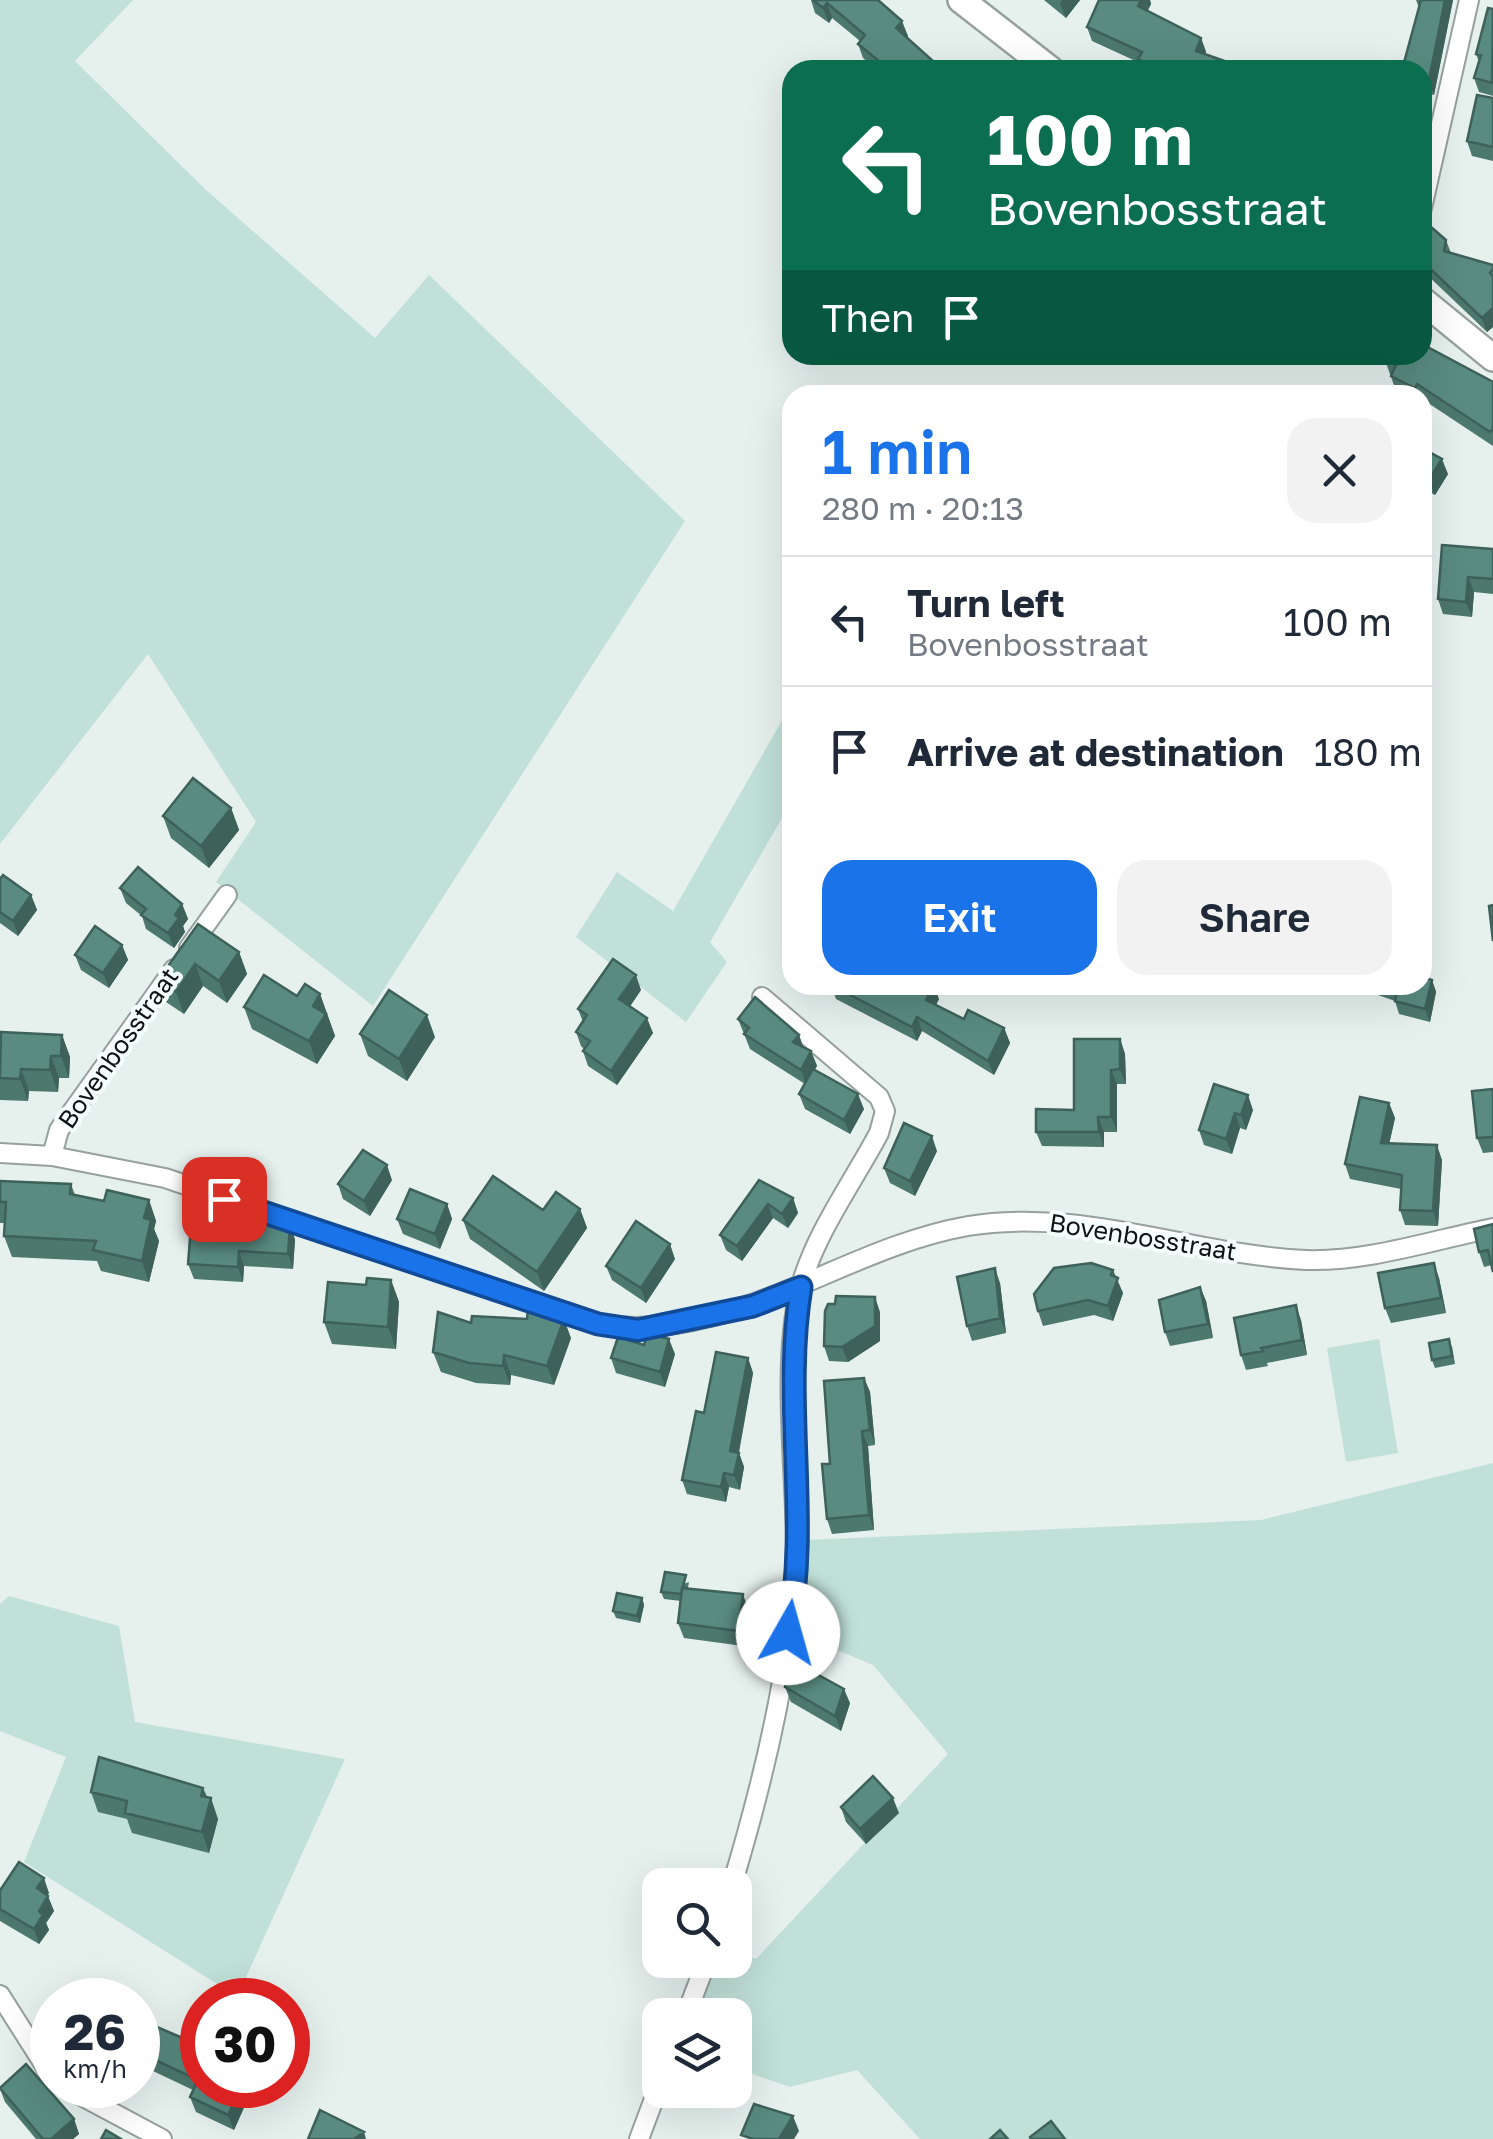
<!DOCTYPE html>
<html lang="en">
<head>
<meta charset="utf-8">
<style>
	body { margin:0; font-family:"Golos Text",sans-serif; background:#f2f2f3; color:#1f2937; height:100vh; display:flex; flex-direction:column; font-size:38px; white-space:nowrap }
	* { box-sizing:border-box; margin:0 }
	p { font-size:32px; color:#747a83 }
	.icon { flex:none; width:55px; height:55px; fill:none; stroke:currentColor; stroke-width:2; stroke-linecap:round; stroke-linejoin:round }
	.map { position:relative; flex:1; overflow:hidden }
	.side { position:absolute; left:782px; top:385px; width:650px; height:610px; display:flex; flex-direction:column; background:#fff; border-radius:30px; box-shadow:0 10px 40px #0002 }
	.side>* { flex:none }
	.banner { position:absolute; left:782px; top:60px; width:650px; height:305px; border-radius:30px; box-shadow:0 10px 40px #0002; background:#0b6e4f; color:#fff; overflow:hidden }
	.controls { position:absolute; left:642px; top:1868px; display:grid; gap:20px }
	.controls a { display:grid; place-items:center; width:110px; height:110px; border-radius:20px; background:#fff; box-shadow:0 10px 40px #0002; font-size:50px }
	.speed { position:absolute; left:30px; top:1978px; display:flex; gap:20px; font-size:50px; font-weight:700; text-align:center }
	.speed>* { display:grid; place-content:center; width:130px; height:130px; border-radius:50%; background:#fff; box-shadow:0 10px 40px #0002; line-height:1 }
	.speed small { font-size:25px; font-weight:400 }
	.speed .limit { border:15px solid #d22; background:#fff; color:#111 }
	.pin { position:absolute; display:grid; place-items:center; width:85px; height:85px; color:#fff; margin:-42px; border-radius:20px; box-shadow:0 5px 15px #0006 }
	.me { position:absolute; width:110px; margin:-55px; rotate:7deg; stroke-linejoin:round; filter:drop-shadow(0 0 8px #0008) }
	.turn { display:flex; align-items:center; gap:35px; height:210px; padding:0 40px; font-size:45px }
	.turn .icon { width:130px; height:130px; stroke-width:2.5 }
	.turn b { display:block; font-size:70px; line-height:85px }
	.then { display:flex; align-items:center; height:95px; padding:0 40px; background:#0003; gap:20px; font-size:38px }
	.round { display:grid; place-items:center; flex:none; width:105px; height:105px; border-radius:30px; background:#f2f2f3 }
	.overview { display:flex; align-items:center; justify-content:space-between; height:170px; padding:0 40px }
	h1 { font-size:60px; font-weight:600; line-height:75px; color:#1a73e8 }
	.button { display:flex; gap:20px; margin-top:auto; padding:20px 40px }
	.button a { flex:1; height:115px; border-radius:30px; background:#1a73e8; color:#fff; font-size:40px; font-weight:600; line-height:115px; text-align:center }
	.button a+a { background:#f2f2f3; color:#1f2937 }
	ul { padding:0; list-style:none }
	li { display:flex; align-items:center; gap:30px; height:130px; padding:0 40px; border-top:2px solid #e0e1e3 }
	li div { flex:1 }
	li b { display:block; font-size:38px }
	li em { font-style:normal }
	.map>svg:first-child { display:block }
	.green { fill:#c0e0d8 }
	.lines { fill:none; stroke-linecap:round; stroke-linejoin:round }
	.street-casing { stroke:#96a09d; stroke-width:22 }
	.secondary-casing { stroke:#96a09d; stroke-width:30 }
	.street { stroke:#fff; stroke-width:18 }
	.secondary { stroke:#fff; stroke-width:25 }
	.wall { fill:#4d786e }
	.shaded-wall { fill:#3e615a }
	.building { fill:#598b80; stroke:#3e615a; stroke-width:2.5 }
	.route-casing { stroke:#114b97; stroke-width:25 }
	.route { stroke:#1a73e8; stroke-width:18 }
	.labels { text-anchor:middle; stroke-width:8; stroke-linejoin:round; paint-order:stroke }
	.street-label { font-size:25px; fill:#0f1312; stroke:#f4fefc }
</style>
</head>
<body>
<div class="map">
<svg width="1493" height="2139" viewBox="0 0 1493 2139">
	<rect width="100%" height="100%" fill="#e6f1ee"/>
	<path class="green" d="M0,0H133L75,61L205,189L375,338L429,275L685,521L373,1006L216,882L256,822L148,654L0,844Z
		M792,703V801L710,942L727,962L686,1022L576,937L617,872L673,911Z
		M1379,1339L1398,1453L1346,1462L1327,1348Z
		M1493,1463V2139H920L857,2070L790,2087L735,2068V2015H696L719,1960H735V1950L756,1959L948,1754L873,1665L818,1642L800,1627L806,1540L1261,1520Z
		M9,1596L119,1626L135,1722L345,1759L242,1986L241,1999L24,1862L66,1757L0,1731V1604Z"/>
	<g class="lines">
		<defs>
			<path id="street" d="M1422,208L1469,0
				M189,948L227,895
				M0,1153L52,1156L165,1178L598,1324C732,1345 841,1248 968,1226C1082,1207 1193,1255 1306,1260C1367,1262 1433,1240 1493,1228
				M52,1156L59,1130L174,969
				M732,1885C763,1782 796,1648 796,1541C795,1465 782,1362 800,1289C814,1235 853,1182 879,1133L885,1111L879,1097L762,997
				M0,1995L52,2077
				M686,2015L707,1960
				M61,2085L162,2139
				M639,2139L660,2083"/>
			<path id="secondary" d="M961,0L1051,70
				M1422,300L1493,358"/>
		</defs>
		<use href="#street" class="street-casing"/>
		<use href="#secondary" class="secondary-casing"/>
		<use href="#street" class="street"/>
		<use href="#secondary" class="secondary"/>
	</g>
	<path class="wall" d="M811,0H878L908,36L907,37L943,70H877L863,58L858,44L860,41L832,18L829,23L815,13Z
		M1044,0H1080L1066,18Z
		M1099,0H1150L1151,4L1147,11L1201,38L1206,52L1205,54L1250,70H1142L1140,63L1092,41L1087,27Z
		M1416,0H1453L1434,95L1422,92L1419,8Z
		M1493,9V96L1479,92L1474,78L1479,62L1476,54Z
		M1493,98V161L1472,156L1467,141Z
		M1423,220L1446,240L1451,253L1493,265V327L1487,332L1423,271Z
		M1385,360L1493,382V446L1422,399V395H1405L1396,391Z
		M1422,448L1448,474L1435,495L1422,488Z
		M1493,549V594L1474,592L1472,617L1443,614L1438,599Z
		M231,808L239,830L209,868L171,838L163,816Z
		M0,879L31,895L37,910L18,936L0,923Z
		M120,888L182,904L188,919L183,926L185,932L174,948L146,929L142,916L126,903Z
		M198,924L239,952L247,974L227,1003L203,986L184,1014L166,1002L158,980Z
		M792,935V962L786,947Z
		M122,945L128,960L109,988L81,970L75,955Z
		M1432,980L1436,992L1430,1022L1399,1014L1395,1001L1361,989L1359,985H1422Z
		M831,985L939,999L936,1005L964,1019L1004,1028L1010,1043L994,1075L922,1031L917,1041L836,999Z
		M641,990L630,1006L653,1033L617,1085L588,1066L583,1051L584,1049L581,1046L576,1032L583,1022L578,1009Z
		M320,994L335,1036L317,1064L252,1029L244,1007L297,996Z
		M738,1019L799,1035L803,1047L811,1051L817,1066L814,1070L864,1109L850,1134L805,1109L799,1094L805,1084L750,1049Z
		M360,1034L435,1037L407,1081L368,1056Z
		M62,1035L70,1057L69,1078H59L58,1092L29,1091L28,1101L0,1100V1047Z
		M1120,1039L1125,1054L1126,1084H1117V1132H1104V1147L1042,1146L1036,1132L1074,1110Z
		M1214,1084L1253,1110L1246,1130L1240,1128L1232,1154L1204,1145L1199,1130Z
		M1493,1089V1152L1483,1153L1477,1138Z
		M1389,1103L1395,1118L1389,1144L1442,1160L1438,1226L1405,1225L1400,1210L1401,1189L1350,1179L1345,1164Z
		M937,1151L915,1196L890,1183L884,1168Z
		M392,1180L370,1216L343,1199L338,1184Z
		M759,1180L793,1198L798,1213L788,1228L773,1218L742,1261L726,1250L720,1235Z
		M0,1181L71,1184L75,1195L104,1201L149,1200L156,1221L154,1229L159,1241L149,1282L101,1271L97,1261L12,1257L4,1236L5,1223H0Z
		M447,1204L452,1219L440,1249L403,1234L397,1219Z
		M580,1209L587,1228L544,1291L470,1239L463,1220L543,1210Z
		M1493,1224L1492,1265L1484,1267L1479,1252Z
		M295,1239L293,1269L244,1266L243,1282L194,1279L188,1264Z
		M675,1259L646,1303L612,1280L606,1266Z
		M1116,1278L1123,1293L1113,1321L1094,1315L1043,1326L1038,1311Z
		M1439,1278L1446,1313L1391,1323L1385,1308Z
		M391,1280L399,1302L396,1349L332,1344L324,1322L366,1285Z
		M1000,1283L1006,1333L972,1341L967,1326Z
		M1200,1287L1206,1301L1213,1338L1170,1346L1165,1332Z
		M835,1304L880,1312V1341L848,1362L829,1361L824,1346Z
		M1301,1320L1307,1355L1267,1363L1268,1366L1246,1370L1241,1355Z
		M471,1323L571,1338L554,1385L511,1375L510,1385L476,1383L441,1372L433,1352Z
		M1452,1346L1455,1364L1435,1368L1432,1360Z
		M675,1354L665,1387L616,1373L611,1358Z
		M748,1358L753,1373L739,1453L744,1467L740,1490L729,1487L726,1502L687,1494L682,1480L704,1413Z
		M864,1378L870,1392L875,1445L868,1446L874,1530L832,1534L827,1519L830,1464Z
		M689,1582L688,1588L748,1609L743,1646L684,1638L678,1623L681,1601L664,1599L661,1592Z
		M642,1598L644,1605L640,1623L616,1618L613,1611Z
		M785,1687L850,1703L841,1731L791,1702Z
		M203,1788L218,1819L209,1853L132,1833L127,1819L98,1812L91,1792Z
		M841,1807L899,1813L866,1844L846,1822Z
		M0,1889L49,1893L47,1896L54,1911L46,1923L49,1930L39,1944L0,1921Z
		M138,2034L185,2039L189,2049L254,2085L234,2130L196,2112L190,2097L193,2090L153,2071L145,2077L138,2074Z
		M0,2089L74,2119L79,2134L73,2139H36L5,2102Z"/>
	<path class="shaded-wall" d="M1062,0H1080L1066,18L1060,3Z
		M1141,0H1150L1151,4L1143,21L1138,6Z
		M1445,0H1453L1434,95L1429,80Z
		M827,3L832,18L829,23L823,8Z
		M902,21L908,36L902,43L896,28Z
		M1201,38L1206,52L1202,65L1196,51Z
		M1493,308V327L1487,332L1482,318Z
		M1442,459L1448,474L1435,495L1429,480Z
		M1468,577L1474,592L1472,617L1466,602Z
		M231,808L239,830L209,868L201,846Z
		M31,895L37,910L18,936L13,921Z
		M182,904L188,919L183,926L185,932L174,948L168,933L175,915Z
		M122,945L128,960L109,988L103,973Z
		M239,952L247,974L227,1003L219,981Z
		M195,964L203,986L184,1014L176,992Z
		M636,975L641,990L625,1014L619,999Z
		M1432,980L1436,992L1430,1022L1425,1009Z
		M934,985L939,999L931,1014L926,1000Z
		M320,994L335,1036L317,1064L309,1041L313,1006Z
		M427,1015L435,1037L407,1081L399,1059Z
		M917,1017L922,1031L917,1041L912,1027Z
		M647,1018L653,1033L617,1085L611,1071Z
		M1004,1028L1010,1043L994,1075L988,1061Z
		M62,1035L70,1057L69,1078L61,1056Z
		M799,1035L804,1049L793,1042Z
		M1120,1039L1125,1054L1126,1084L1120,1069Z
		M811,1051L817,1066L806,1084L801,1070Z
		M51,1056L59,1078L58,1092L50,1070Z
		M21,1069L29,1091L28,1101L20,1079Z
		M1111,1070L1117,1084V1132L1111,1117Z
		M858,1094L864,1109L850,1134L844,1120Z
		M1248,1095L1253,1110L1246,1130L1241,1115Z
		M1389,1103L1395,1118L1386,1158L1381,1143Z
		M1235,1113L1240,1128L1232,1154L1226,1139Z
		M1098,1117L1104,1132V1147L1099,1132Z
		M932,1136L937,1151L915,1196L910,1181Z
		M1437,1145L1442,1160L1438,1226L1433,1211Z
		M387,1165L392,1180L370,1216L364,1201Z
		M793,1198L798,1213L788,1228L782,1214Z
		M149,1200L156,1221L154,1229L159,1241L149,1282L142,1261L144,1218Z
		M447,1204L452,1219L440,1249L435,1234Z
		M768,1204L773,1218L742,1261L737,1246Z
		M580,1209L587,1228L544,1291L537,1272Z
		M290,1225L295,1239L293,1269L288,1254Z
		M670,1244L675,1259L646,1303L641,1288Z
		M239,1251L244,1266L243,1282L238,1267Z
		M1434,1263L1439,1278L1446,1313L1441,1298Z
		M995,1268L1000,1283L1006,1333L1000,1318Z
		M1113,1270L1123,1293L1113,1321L1108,1306Z
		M391,1280L399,1302L396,1349L388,1327Z
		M1200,1287L1206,1301L1213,1338L1208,1324Z
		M875,1297L880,1312V1341L848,1362L842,1347Z
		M1296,1305L1301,1320L1307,1355L1302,1340Z
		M564,1319L571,1338L554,1385L547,1366Z
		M669,1339L675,1354L665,1387L660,1372Z
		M504,1355L511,1375L510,1385L503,1366Z
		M748,1358L753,1373L736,1466L730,1451Z
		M864,1378L870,1392L875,1445L870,1430Z
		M862,1431L868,1446L874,1530L869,1515Z
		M739,1453L744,1467L740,1490L734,1475Z
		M724,1473L729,1487L726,1502L721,1487Z
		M743,1594L748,1609L743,1646L738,1631Z
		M642,1598L644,1605L640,1623L637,1616Z
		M844,1689L850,1703L841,1731L835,1716Z
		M203,1788L209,1805L211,1798L218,1819L209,1853L202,1832L201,1796Z
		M893,1798L899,1813L866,1844L860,1829Z
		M44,1878L49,1893L42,1903L37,1888Z
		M48,1896L54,1911L46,1923L49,1930L39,1944L34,1929L39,1911Z
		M147,2056L153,2071L145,2077L139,2063Z
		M242,2085H254L234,2130L228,2115Z
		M793,2116L799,2131L794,2139H779Z
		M74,2119L79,2134L73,2139H51Z
		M364,2132L366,2139H354Z"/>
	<path class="building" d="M813,0H878L902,21L896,28L943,70H890L858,44L865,35L827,3L823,8Z
		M1099,0H1141L1138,6L1201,38L1196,51L1250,70H1161L1138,59L1142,52L1087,27Z
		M1421,0H1445L1429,80L1422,78V70H1402Z
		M1488,8L1493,9L1492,83L1474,78L1481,55L1476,54Z
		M1477,95L1493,98V147L1467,141Z
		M1423,220L1446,240L1444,251L1493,265V269L1490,273L1493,276V308L1482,318L1422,261Z
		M1422,344L1493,382V429L1490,432L1417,384L1415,388L1391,376L1396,365L1385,360L1388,355H1422Z
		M1422,448L1442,459L1429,480L1422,476Z
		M1442,545L1493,549V579L1468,577L1466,602L1438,599Z
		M193,778L231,808L201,846L163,816Z
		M138,867L182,904L175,915L179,918L168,933L141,915L146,909L120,888Z
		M3,875L31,895L13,921L0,912V879Z
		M1493,905V941L1489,906Z
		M198,924L239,952L219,981L195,964L176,992L158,980Z
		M95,926L122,945L103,973L75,955Z
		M792,935V951L786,947Z
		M613,959L636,975L619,999L647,1018L611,1071L583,1051L590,1041L576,1032L587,1015L578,1009Z
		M264,975L297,996L305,984L320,994L313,1006L326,1014L309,1041L244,1007Z
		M1422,977L1432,980L1425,1009L1395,1001L1397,991L1380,985H1422Z
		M831,985H934L926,1000L964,1019L968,1010L1004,1028L988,1061L917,1017L912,1027Z
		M389,990L427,1015L399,1059L360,1034Z
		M755,997L799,1035L793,1042L811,1051L801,1070L744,1034L749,1028L738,1019Z
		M1,1032L62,1035L61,1056H51L50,1070L21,1069L20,1079L0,1078Z
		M1074,1039H1120V1069L1111,1070V1117H1098L1099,1132H1036V1109L1074,1110Z
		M813,1069L858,1094L844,1120L799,1094Z
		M1214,1084L1248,1095L1241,1115L1235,1113L1226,1139L1199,1130Z
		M1493,1089V1137L1477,1138L1472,1091Z
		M1360,1097L1389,1103L1381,1143L1437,1145L1433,1211L1400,1210L1402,1175L1345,1164Z
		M904,1123L932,1136L910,1181L884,1168Z
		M363,1150L387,1165L364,1201L338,1184Z
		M493,1176L543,1210L556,1192L580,1209L537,1272L463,1220Z
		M759,1180L793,1198L782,1214L768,1204L737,1246L720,1235Z
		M0,1181L71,1184L70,1194L104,1201L107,1190L149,1200L144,1218L151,1220L142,1261L93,1250L96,1241L4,1236L6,1202H0Z
		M410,1189L447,1204L435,1234L397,1219Z
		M225,1220L290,1225L288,1254L239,1251L238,1267L188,1264L191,1226L225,1229Z
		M636,1221L670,1244L641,1288L606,1266Z
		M1493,1224V1272L1488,1250L1479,1252L1474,1229Z
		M1091,1263L1113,1270L1111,1275L1118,1278L1108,1306L1088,1300L1038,1311L1034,1294L1054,1268Z
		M1434,1263L1441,1298L1385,1308L1378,1273Z
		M995,1268L1000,1318L967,1326L957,1277Z
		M367,1278L391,1280L388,1327L324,1322L328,1282L366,1285Z
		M1200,1287L1208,1324L1165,1332L1159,1300Z
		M836,1296L875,1297V1326L842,1347L824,1346L825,1311L828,1304H835Z
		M1296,1305L1302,1340L1261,1348L1263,1351L1241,1355L1234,1318Z
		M528,1308L564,1319L547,1366L504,1355L503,1366L469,1363L433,1352L438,1312L471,1323L472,1316L527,1319Z
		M647,1333L669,1339L660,1372L611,1358L618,1337L644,1345Z
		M1449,1339L1452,1356L1432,1360L1429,1343Z
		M716,1352L748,1358L730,1451L739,1453L734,1475L724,1473L721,1487L682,1480L696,1411L704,1413Z
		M864,1378L870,1430L862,1431L869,1515L827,1519L822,1464H830L824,1381Z
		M665,1572L686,1575L681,1594L661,1592Z
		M682,1588L743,1594L738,1631L678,1623Z
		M617,1593L642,1598L637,1616L613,1611Z
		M793,1661L844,1689L835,1716L785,1687Z
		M99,1757L203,1788L201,1796L211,1798L202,1832L125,1813L127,1801L91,1792Z
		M873,1776L893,1798L860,1829L841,1807Z
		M19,1862L44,1878L37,1888L48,1896L39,1911L43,1915L34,1929L0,1909V1889H1Z
		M72,1992L91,2000H69Z
		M143,2021L185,2039L184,2047L202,2056V2085H242L228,2115L190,2097L198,2080L147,2056L139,2063L138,2062V2034Z
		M26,2064L74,2119L51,2139H43L0,2088Z
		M754,2104L793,2116L779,2139H753L741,2135Z
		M320,2110L364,2132L354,2139H308Z
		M1051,2121L1065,2139H1031L1030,2137Z
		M106,2130L121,2139H101Z
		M1000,2130L1008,2139H990Z"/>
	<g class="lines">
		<defs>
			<path id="route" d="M224,1199L598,1324L638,1330L753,1306L801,1287C782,1401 811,1523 788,1633"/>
		</defs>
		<use href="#route" class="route-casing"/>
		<use href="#route" class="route"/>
	</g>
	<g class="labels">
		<g class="street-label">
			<text transform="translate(118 1048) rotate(-55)" y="9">Bovenbosstraat</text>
			<text transform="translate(1143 1237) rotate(9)" y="9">Bovenbosstraat</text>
		</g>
	</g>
</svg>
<div class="controls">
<a><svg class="icon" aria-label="search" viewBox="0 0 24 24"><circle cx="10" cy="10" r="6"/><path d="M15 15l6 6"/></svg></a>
<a><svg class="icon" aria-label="layers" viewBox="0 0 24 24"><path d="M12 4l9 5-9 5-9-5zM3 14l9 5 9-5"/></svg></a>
</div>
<div class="speed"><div>26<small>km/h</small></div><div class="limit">30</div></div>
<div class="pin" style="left:224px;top:1199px;background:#d93025"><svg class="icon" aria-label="arrive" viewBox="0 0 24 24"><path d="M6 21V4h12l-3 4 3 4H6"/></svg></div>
<svg class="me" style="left:788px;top:1633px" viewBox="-20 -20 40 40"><circle r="19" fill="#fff"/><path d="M0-13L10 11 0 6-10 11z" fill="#1a73e8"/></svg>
<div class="banner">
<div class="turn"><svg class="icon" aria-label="left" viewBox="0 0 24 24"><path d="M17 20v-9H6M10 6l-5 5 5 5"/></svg><div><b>100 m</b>Bovenbosstraat</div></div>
<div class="then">Then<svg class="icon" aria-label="arrive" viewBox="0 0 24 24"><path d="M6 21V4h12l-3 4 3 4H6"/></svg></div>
</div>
<section class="side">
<div class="overview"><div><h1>1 min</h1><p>280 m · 20:13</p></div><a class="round"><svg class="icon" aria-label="close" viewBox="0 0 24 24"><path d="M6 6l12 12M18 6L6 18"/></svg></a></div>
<ul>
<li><svg class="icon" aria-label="left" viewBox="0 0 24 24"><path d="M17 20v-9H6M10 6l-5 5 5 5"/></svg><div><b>Turn left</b><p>Bovenbosstraat</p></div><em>100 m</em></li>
<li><svg class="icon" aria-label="arrive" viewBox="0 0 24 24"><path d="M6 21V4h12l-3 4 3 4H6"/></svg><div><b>Arrive at destination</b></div><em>180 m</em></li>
</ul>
<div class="button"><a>Exit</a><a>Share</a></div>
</section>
</div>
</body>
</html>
